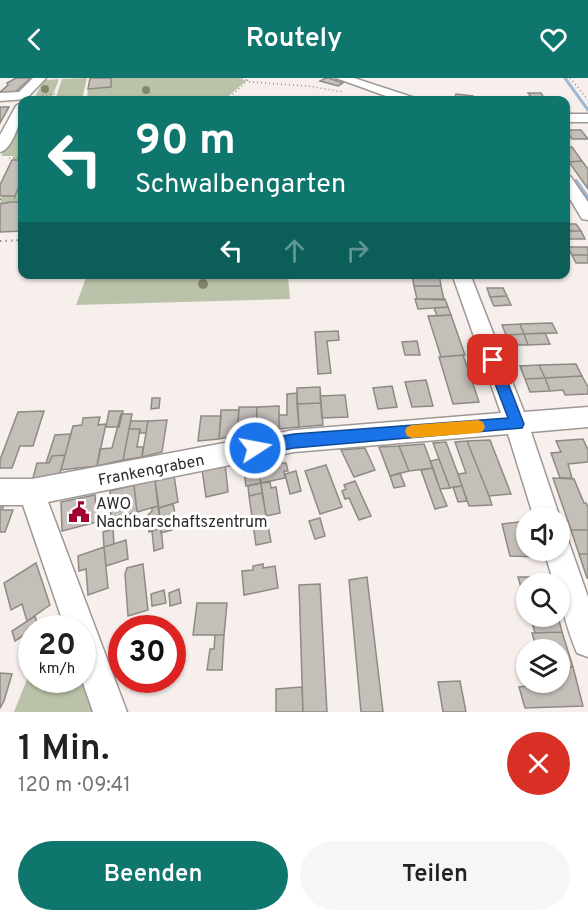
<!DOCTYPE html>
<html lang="de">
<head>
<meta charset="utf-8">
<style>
	body { margin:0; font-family:Overpass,sans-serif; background:#f6f6f6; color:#202124; height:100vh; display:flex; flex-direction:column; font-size:22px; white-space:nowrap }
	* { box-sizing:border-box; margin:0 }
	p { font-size:20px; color:#757577 }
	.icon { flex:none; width:33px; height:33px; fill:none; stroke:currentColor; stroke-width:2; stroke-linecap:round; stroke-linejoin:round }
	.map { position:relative; height:634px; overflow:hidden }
	.sheet { display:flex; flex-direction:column; background:#fff; flex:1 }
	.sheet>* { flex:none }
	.top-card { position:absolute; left:18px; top:18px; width:552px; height:183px; border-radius:12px; box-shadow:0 2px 4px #0004; background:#0f766e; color:#fff; overflow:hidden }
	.buttons { position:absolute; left:516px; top:429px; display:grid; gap:12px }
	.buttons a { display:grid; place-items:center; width:54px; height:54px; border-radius:50%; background:#fff; box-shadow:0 2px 4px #0004; font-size:30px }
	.speed { position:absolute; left:18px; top:537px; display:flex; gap:12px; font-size:30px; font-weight:700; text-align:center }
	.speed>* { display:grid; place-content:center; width:78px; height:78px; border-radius:50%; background:#fff; box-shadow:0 2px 4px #0004; line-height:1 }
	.speed small { font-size:15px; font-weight:400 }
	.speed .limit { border:9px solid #d22; background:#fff; color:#111 }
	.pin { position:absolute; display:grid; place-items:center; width:51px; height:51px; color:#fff; margin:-26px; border-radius:12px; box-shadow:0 3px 9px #0006 }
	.me { position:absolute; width:66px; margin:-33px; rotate:79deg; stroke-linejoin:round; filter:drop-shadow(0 0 4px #0008) }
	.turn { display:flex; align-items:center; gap:21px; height:126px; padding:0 18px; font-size:27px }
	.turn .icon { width:78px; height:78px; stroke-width:2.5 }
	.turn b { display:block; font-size:42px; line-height:51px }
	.lanes { display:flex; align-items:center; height:57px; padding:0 18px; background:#0003; justify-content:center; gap:30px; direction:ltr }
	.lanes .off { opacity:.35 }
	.round { display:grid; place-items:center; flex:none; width:63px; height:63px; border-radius:32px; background:#f6f6f6 }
	.overview { display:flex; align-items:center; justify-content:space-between; height:102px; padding:0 18px }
	h1 { font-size:36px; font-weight:600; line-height:45px }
	.cta { display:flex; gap:12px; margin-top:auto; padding:12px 18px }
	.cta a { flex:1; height:69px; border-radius:36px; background:#0f766e; color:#fff; font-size:24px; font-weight:600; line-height:69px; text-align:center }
	.cta a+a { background:#f6f6f6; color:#202124 }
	header { display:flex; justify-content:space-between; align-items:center; height:78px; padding:0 18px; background:#0f766e; color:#fff; font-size:27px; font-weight:600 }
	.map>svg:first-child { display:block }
	.green { fill:#bac3a9 }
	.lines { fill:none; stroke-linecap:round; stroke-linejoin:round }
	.stream-far1 { stroke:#9db8d1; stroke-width:3 }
	.stream { stroke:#9db8d1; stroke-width:4 }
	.building { fill:#c5bfba; stroke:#8f8a84; stroke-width:1.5 }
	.minor-casing { stroke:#9e9794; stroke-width:3 }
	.path-far1 { stroke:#95908e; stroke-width:1.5; stroke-dasharray:1 3; stroke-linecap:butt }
	.path { stroke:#95908e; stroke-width:2; stroke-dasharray:1.5 4; stroke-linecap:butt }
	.minor { fill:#fff; fill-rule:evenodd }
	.tree { fill:#84886a }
	.route { fill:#1a73e8; stroke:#114b97; stroke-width:1.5 }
	.slow { fill:#f59e0b }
	.labels { text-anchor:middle; stroke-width:6; stroke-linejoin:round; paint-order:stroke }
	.street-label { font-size:16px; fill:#2e2b2a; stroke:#fff }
	.poi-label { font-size:16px; fill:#2e2b2a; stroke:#fff; text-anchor:start }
</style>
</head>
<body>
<header><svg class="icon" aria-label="back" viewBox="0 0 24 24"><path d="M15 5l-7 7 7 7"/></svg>Routely<svg class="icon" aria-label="heart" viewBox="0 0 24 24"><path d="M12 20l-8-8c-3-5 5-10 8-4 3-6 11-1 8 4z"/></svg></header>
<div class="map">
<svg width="588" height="634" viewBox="0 0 588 634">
	<rect width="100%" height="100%" fill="#f6efeb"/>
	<path class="green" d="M87,0L82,21L55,22L62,1Z
		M111,0H240L246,3L224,22H72L87,21L88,11L110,9Z
		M59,1L51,22H33L44,2Z
		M22,38V124L0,125L2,119L0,106L14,78H1Z
		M87,197H288L290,221L76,227Z
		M31,591L32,602H82L97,634H14Z"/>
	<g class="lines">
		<path class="stream-far1" d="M565,0L588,32"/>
		<path class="stream" d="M576,103L588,120"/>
	</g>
	<path class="building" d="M16,0H31L14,15L0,14L8,7L7,5Z
		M90,0H111V9L88,11Z
		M326,0H329L343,5L338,8L320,3Z
		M528,15H541L544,20L533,22Z
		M456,16L473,18V22H454Z
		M0,29H9L0,45Z
		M566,52H581L588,61H572Z
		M566,69H572L582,83L569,84L566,79Z
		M12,82H22V101L15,118H0V107Z
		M582,83L588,91V111L569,84Z
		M11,124H22V153L0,154V126Z
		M566,146H576L581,153H566Z
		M566,153H581L585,161H566Z
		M567,169H588V177H572Z
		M572,177H588V185H576Z
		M412,196H439L441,208H414Z
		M414,208H441L444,222L417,221Z
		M487,210H503L507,218L490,219Z
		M507,218L511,227L494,228L490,219Z
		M415,221H445L448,229L418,231Z
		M448,229L451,237L437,238L434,230Z
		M451,237L465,277L441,279L428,238Z
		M552,245L557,255L524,256L520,246Z
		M520,246L524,256L506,257L502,247Z
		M338,253L339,262L327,263L331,295L318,296L315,254Z
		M545,255L550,266L528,267L524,256Z
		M524,256L528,267H511L506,257Z
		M417,263L420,277H405L402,264Z
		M463,277L470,297L479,324L453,326L439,279Z
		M576,286L582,298L545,300L539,287Z
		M539,287L545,300L525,301L520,288Z
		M582,298L588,309V316L565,317L563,312L550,313L545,300Z
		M545,300L550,313L530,314L525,301Z
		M426,302L433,328L412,329L405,304Z
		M392,308L397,329L378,331L373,310Z
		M320,309L321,325L297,326V310Z
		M297,315L299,349L279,351V337H287V316Z
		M345,317L348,339L322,340L320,318Z
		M152,320H160L159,330L151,331Z
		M321,325L323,347L299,349L297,326Z
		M279,328V351L256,352L257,329Z
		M239,329H257L256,352L237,357Z
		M221,332H239L237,357L219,361Z
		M44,333L33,368H20L12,390H0V382L18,334Z
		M109,333H123L119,349H106Z
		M121,336H132L123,382L97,388L100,371L112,370Z
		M201,338H221L219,361L198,363Z
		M100,339L98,347L106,346L97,388L61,392L73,348L82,347L83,340Z
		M167,342L162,374L142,379L148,343Z
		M131,343H148L146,355H140V351H129Z
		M129,351H140L137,369H143L142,379L123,382Z
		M71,356L65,377L52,378L49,385H46L55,357Z
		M583,361L588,372V384L568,386L572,400H560L551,375L561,374L556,363Z
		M490,362L511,416L489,418L467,363Z
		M467,363L489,418L492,427L469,428L458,396L466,395L455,364Z
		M446,364L458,396L462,408L450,410L433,365Z
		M424,366L433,390L409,393L399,368Z
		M399,368L409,393L390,398L379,369Z
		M365,370L375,392L354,399L341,372Z
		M65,377L59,399L33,400L37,385H49L52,378Z
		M256,377L261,405L246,408L242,379Z
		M281,377L282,385H286L288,393H284L285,400L261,405L256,379Z
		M439,381L450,410L440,411L430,383Z
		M225,385L228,414L206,419L202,391Z
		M326,387L342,429L320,436L305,393Z
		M433,390L440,411L447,428L435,431L421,392Z
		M296,393L301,413L290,416L285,396Z
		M400,395L405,408L394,410L390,398Z
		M174,397L178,424L159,430L155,402Z
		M553,400L574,401L584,425H586L588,429V452H571Z
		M155,402L158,428L137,434L134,407Z
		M355,403L371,438L359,442L349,420L345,421L342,413L346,411L344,407Z
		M270,404L271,410L276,409L280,435L266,438L261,405Z
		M261,405L262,415L249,418L248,408Z
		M134,407L137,434L111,441L110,413Z
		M462,408L467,423L458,424L453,409Z
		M262,415L271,464L256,467L249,418Z
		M95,417L97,444L62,453L61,424Z
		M0,424H5L2,432H13L5,454H0Z
		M173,426L175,435L170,437L172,452L161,455L159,430Z
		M158,428L161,450L149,454L147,438L152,433V430Z
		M320,440L325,458L315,461L309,443Z
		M526,443V472H538L540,479L510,478L502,446Z
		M161,450L163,470L154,473L152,453Z
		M113,451L114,466L104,469L103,454Z
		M571,452H588V476H579Z
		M126,462L128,481L106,488L104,469Z
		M104,469L108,510L88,517L86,491L79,493L78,478Z
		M579,476H588V500H587Z
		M36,485L50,527L27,543L22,526L11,532L4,505Z
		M143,486L148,532L128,538L125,496L127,490Z
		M263,486V490L275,488L278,510L244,517L242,493L253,492V488Z
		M367,499L383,634H361L349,502Z
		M518,499H546L548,506H526L525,523Z
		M320,506L327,634H303L299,507Z
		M179,511L181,525L170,528L169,515Z
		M164,512L166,525L152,528L151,516Z
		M197,525H227L224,557H193Z
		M35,538L38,548L15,563L12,553Z
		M530,538H558L562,554L535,555Z
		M562,554L573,589L560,590V572H537L532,555Z
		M215,557H224L222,592H207L210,571H214Z
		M573,589L583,628L525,630L519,609L560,604V590Z
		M0,595L12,596L4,623L0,630Z
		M460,603L466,634H443L438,604Z
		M302,609L303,634H276V611Z"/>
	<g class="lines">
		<defs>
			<path id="minor" d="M33,0H46L26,21L0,23V15L19,14Z
				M336,0H354L412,19L414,22H397Z
				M22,24C23,36 14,71 0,74V57L16,28Z
				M566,36H588V44H566Z
				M566,97L571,99L588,124V142L582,141L566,114Z
				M452,196H470L524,334L588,329V349L531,354L560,440V442V440H534L508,356L294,374L48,424L127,634H93L82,602V550H65L23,427H0V401H32L294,352L501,335Z
				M560,459L568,462L588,519V579L577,575C568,553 560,529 560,506H554L544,472H560Z"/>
		</defs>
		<use href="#minor" class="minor-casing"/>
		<path class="path-far1" d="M242,0L250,4L308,8L343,14
			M570,0L588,22
			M42,17L55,16
			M227,22L250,0
			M9,80L22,79"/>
		<path class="path" d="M14,120L22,118
			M0,121H3
			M0,163L22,162"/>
		<use href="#minor" class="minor"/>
	</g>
	<g class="tree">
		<circle cx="45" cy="11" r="4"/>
		<circle cx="146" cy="12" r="4"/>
		<circle cx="203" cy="206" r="5"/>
	</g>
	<path class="route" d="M493,277L499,282L524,346L522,350L294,370L255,377L250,375L247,370L250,365L255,363L294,356L508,340L486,282Z"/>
	<path class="slow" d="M478,342L483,344L485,349L483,353L478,355L412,360L407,358L405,353L407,349L412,347Z"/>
	<defs>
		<symbol id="civic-bare" viewBox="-9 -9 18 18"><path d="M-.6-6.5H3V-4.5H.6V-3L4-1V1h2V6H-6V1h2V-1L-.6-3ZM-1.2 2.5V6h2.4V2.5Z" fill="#a10131" stroke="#fff" stroke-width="2.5" paint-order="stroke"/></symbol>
	</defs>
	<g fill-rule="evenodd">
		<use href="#civic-bare" x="64" y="419" width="30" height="30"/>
	</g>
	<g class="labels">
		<g class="street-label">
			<text transform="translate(151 391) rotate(-11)" y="6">Frankengraben</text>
		</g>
		<g class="poi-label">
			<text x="96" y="431">AWO<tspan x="96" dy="18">Nachbarschaftszentrum</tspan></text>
		</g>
	</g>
</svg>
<div class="buttons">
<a><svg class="icon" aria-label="sound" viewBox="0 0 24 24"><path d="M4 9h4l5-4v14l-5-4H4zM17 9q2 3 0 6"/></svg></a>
<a><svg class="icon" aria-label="search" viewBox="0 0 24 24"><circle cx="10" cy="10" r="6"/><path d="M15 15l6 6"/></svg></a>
<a><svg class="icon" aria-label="layers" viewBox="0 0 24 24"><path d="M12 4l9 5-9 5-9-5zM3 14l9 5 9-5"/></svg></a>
</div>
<div class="speed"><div>20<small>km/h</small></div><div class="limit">30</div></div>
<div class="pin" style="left:493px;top:282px;background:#d93025"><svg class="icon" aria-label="arrive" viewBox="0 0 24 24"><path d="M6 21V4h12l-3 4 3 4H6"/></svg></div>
<svg class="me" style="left:255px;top:370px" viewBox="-20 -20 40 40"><circle r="17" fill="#1a73e8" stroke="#fff" stroke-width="3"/><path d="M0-11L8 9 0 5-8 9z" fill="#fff"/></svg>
<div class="top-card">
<div class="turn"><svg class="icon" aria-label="left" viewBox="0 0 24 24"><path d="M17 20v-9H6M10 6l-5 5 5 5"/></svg><div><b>90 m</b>Schwalbengarten</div></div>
<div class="lanes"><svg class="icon" aria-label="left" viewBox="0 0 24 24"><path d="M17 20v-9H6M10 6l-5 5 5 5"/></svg><svg class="icon off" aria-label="ahead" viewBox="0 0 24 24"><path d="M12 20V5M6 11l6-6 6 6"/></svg><svg class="icon off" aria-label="right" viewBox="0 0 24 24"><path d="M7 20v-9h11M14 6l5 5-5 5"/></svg></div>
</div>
</div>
<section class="sheet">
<div class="overview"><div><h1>1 Min.</h1><p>120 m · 09:41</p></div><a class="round" style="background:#d93025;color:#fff"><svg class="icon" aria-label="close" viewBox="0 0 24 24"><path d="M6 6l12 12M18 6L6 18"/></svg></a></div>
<div class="cta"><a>Beenden</a><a>Teilen</a></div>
</section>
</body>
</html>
